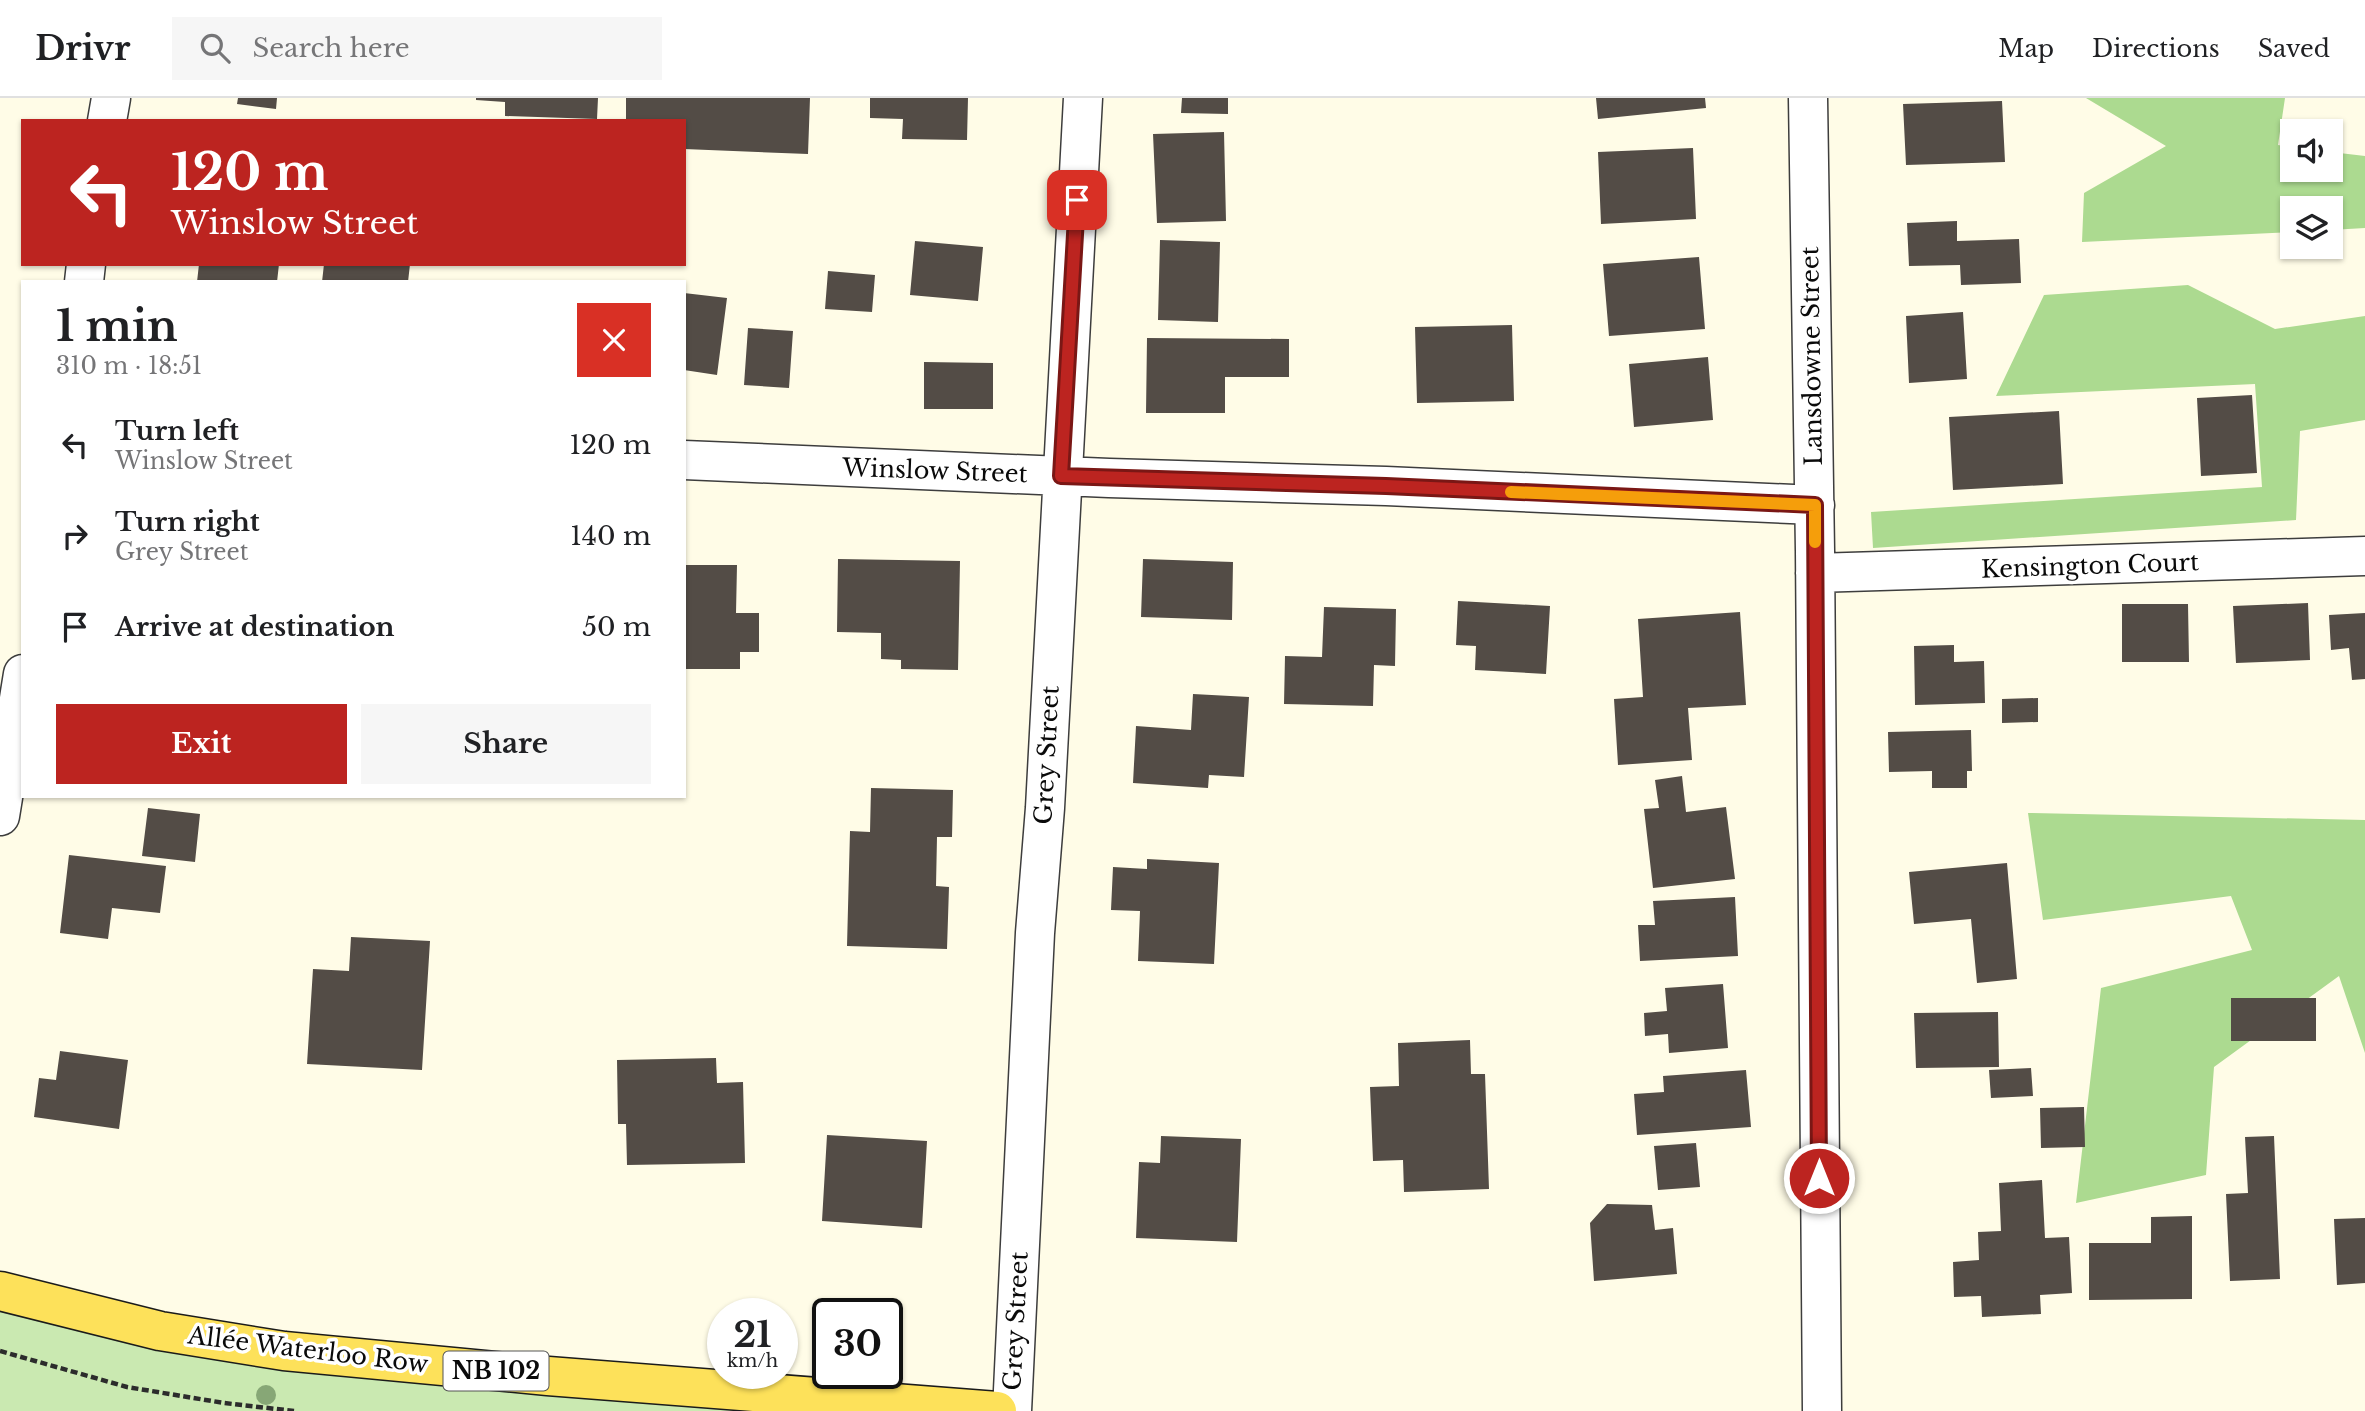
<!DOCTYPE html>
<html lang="en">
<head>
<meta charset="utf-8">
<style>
	body { margin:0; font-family:"Libre Baskerville",serif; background:#f6f6f6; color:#202124; height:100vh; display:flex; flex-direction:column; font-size:26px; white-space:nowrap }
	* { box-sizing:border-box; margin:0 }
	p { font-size:23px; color:#757577 }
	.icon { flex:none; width:38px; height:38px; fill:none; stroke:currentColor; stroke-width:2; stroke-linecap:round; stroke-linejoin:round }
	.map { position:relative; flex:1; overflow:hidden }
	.details { position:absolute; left:21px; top:182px; width:665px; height:518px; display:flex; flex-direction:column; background:#fff; border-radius:0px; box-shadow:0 2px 5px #0004 }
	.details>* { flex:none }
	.hud { position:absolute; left:21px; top:21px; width:665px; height:147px; border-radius:0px; box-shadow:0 2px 5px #0004; background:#bc2420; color:#fff; overflow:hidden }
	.fabs { position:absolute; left:2280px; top:21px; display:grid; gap:14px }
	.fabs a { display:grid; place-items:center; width:63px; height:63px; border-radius:0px; background:#fff; box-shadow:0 2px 5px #0004; font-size:35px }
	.speed { position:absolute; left:707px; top:1200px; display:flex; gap:14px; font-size:35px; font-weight:700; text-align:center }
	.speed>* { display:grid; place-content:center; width:91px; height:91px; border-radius:50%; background:#fff; box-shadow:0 2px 5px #0004; line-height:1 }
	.speed small { font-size:18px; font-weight:400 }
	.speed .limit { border:4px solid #111; border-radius:10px; background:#fff; color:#111 }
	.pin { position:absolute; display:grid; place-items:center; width:60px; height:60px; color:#fff; margin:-30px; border-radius:14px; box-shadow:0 4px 10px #0006 }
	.me { position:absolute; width:77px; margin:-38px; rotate:0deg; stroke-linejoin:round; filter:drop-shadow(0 0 5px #0008) }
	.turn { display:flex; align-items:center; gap:24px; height:147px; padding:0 35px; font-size:32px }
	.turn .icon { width:91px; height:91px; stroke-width:2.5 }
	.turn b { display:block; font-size:49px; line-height:60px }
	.round { display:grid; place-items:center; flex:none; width:74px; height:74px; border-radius:0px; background:#f6f6f6 }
	.head { display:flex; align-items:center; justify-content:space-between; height:119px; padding:0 35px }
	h1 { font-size:42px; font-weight:700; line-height:52px }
	.cta { display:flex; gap:14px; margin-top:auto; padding:14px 35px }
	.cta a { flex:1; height:80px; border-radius:0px; background:#bc2420; color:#fff; font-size:28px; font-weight:700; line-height:80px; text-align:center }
	.cta a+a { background:#f6f6f6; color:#202124 }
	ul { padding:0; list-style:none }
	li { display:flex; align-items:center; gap:21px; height:91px; padding:0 35px }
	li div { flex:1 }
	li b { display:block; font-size:26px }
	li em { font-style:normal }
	header { display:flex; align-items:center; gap:42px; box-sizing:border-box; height:98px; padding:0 35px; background:#fff; border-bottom:2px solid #e0e0e0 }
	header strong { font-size:33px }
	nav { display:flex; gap:38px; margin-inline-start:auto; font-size:24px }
	.search { width:490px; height:63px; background:#f6f6f6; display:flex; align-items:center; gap:18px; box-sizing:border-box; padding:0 24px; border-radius:0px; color:#757577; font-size:26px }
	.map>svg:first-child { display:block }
	.green { fill:#cae9b1 }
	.forest { fill:#acda90 }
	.building { fill:#534c46 }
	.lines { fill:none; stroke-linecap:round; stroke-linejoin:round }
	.minor-casing { stroke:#3d3d3d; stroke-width:41 }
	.major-casing { stroke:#1b1b1b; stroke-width:41 }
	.path { stroke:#2c2c2c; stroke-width:4.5; stroke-dasharray:7 3.5; stroke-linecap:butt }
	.minor { stroke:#fff; stroke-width:38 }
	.major { stroke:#fde15a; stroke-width:38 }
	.tree { fill:#87a776 }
	.route-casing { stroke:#7a1715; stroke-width:18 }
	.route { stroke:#bc2420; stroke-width:12 }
	.slow { stroke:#f59e0b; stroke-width:12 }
	.labels { text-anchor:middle; stroke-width:7; stroke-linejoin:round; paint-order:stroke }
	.shield { fill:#fff; stroke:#545454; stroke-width:2 }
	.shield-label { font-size:23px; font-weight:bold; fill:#0a0a0a }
	.street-label { font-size:24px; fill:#0a0a0a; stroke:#fff }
</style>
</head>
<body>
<header>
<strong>Drivr</strong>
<div class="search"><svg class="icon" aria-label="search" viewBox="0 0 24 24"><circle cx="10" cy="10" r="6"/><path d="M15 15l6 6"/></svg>Search here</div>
<nav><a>Map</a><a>Directions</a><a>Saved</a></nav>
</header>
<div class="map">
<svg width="2365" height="1313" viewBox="0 0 2365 1313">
	<rect width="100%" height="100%" fill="#fffce7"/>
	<path class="green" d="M0,1193L160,1233L997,1313H0Z"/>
	<path class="forest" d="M2086,0H2285L2278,47L2292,49V72H2331V54L2365,58V130L2331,132V110H2292V134L2082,144L2084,95L2166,48Z
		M2188,187L2275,231L2365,218V322L2300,333L2296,422L1873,450L1871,414L2262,389L2255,286L1996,298L2044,197Z
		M2028,715L2365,722V955L2339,878L2214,969L2206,1077L2076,1105L2101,890L2252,852L2231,798L2043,822Z"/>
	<path class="building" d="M238,0H277L276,11L237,6Z
		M476,0H598L597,21L505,18V4L476,2Z
		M626,0H810L808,56L684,51V23H626Z
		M870,0H968L967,42L902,41L903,21L870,20Z
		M1182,0H1228V16L1181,15Z
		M1596,0H1705L1706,10L1598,21Z
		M2002,3L2005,64L1906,67L1903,6Z
		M1224,34L1226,123L1157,125L1153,36Z
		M1693,50L1696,121L1601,126L1598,54Z
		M1957,123V143L2019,141L2021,185L1961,187L1960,167L1909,168L1907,125Z
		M1160,142L1220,144L1218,224L1158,222Z
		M915,143L983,149L978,203L910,197Z
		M1699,159L1705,231L1609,238L1603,166Z
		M199,166H279L277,184H197Z
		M324,166H410L408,184H322Z
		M828,173L875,177L872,214L825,211Z
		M684,195L727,200L717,277L684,272Z
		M1963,214L1967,281L1909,285L1906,218Z
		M1512,227L1514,303L1417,305L1415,229Z
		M748,230L793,233L789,290L744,287Z
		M1147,240L1289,241V279H1225V315H1146Z
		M1708,259L1713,322L1634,329L1629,266Z
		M924,264L993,265V311H924Z
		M2252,297L2257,375L2201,378L2197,300Z
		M2059,313L2063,386L1953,392L1949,319Z
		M838,461L960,463L958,572L901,571V562L881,561V535L837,534Z
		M1143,461L1233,464L1232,522L1141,519Z
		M684,467H737L736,515H759V554H740V571H684Z
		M1458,503L1550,508L1546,576L1475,572L1476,548L1456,547Z
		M2308,505L2310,562L2236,565L2233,508Z
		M2122,506H2188L2189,564H2122Z
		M1324,509L1396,511L1395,568L1374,567L1373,608L1284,606L1285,558L1322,559Z
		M1740,514L1746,607L1688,610L1692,662L1618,667L1614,601L1643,599L1638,521Z
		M2365,515V581L2352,582L2349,550L2331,552L2329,517Z
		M1954,547V564L1984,563L1985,605L1915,607L1914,548Z
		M1193,596L1249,599L1244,679L1209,677L1208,690L1133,685L1136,628L1191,632Z
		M2038,600V624L2002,625V601Z
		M1971,632L1972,673H1967V690H1932V673L1889,674L1888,634Z
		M1682,678L1686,714L1726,709L1735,781L1653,790L1644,711L1659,710L1655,682Z
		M871,690L953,692L952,739H937L936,788L949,789L947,851L847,848L850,733L870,734Z
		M148,710L200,716L195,764L142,758Z
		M69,757L166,768L160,815L112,810L108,841L60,835Z
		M1147,761L1219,765L1214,866L1138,863L1140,813L1111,812L1113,769L1147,771Z
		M2007,765L2017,881L1977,885L1971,821L1914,826L1909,774Z
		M1735,799L1738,858L1640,863L1638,827H1655L1653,803Z
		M351,839L430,843L422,972L307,966L313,871L349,873Z
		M1723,886L1728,950L1669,955L1668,936L1645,938L1644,915L1667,913L1665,890Z
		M2231,900H2316V943H2231Z
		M1998,914L1999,969L1916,970L1914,915Z
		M1470,942L1471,976H1485L1489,1091L1404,1094L1403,1062L1373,1063L1370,989L1399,988L1398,945Z
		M60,953L128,962L119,1031L34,1019L39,980L56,982Z
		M716,960L717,985L743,984L745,1065L627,1067L626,1026H618L617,962Z
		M2031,970L2033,998L1991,1000L1989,972Z
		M1746,972L1751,1029L1637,1037L1634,996L1664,994L1663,978Z
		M2084,1009L2085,1049L2041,1050L2040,1010Z
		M827,1037L927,1043L922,1130L822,1123Z
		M1161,1038L1241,1041L1237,1144L1136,1140L1139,1064L1160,1065Z
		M2274,1038L2280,1181L2230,1183L2226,1096L2248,1095L2245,1039Z
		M1696,1045L1700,1089L1658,1092L1654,1048Z
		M2042,1082L2045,1140L2069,1139L2072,1195L2040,1197L2041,1216L1982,1219L1981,1198L1954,1199L1953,1164L1979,1162L1978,1134L2001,1133L1999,1085Z
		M1607,1106L1652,1107L1655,1132L1673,1130L1677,1176L1594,1183L1590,1125Z
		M2192,1118V1201L2089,1202V1145H2151V1119Z
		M2365,1120V1185L2337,1187L2334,1121Z"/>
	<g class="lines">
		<defs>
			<path id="minor" d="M1808,0L1815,453L1822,1313
				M107,23L111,0
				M84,184L86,166
				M684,362L1109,380L1386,388L1815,407
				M1815,475L2365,458
				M0,718L23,576
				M1012,1313L1035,835L1045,710L1083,0"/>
			<path id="major" d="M0,1193L160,1233L284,1253L548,1278L997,1313"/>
		</defs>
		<use href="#minor" class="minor-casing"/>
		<use href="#major" class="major-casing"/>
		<path class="path" d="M0,1253L127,1289L224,1305L294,1313"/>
		<use href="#minor" class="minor"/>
		<use href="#major" class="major"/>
	</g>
	<circle class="tree" cx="266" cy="1297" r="10"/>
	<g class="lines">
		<defs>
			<path id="route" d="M1077,102L1061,378L1386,388L1815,407L1819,1080"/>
		</defs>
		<use href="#route" class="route-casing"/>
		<use href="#route" class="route"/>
		<path class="slow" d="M1511,394L1815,407V444"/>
	</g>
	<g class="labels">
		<rect class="shield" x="443.5" y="1253.5" width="105" height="39" rx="5"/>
		<g class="shield-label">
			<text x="496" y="1281">NB 102</text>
		</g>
		<g class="street-label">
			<text transform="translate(1812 258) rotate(-91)" y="8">Lansdowne Street</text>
			<text transform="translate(935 373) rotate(2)" y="8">Winslow Street</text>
			<text transform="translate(2090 468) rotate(-2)" y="8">Kensington Court</text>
			<text transform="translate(1047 657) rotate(-87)" y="8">Grey Street</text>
			<text transform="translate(1016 1223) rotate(-87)" y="8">Grey Street</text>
			<text transform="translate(308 1252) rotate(7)" y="8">Allée Waterloo Row</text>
		</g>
	</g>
</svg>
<div class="fabs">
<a><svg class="icon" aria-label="sound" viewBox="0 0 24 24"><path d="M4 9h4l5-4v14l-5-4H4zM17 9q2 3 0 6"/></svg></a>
<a><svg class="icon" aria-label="layers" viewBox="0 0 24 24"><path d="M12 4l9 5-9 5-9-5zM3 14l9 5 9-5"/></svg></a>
</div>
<div class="speed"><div>21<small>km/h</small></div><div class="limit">30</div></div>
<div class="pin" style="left:1077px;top:102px;background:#d93025"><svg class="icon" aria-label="arrive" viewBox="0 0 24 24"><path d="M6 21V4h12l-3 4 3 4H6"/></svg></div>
<svg class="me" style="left:1819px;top:1080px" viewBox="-20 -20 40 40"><circle r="17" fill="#bc2420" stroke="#fff" stroke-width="3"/><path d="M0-11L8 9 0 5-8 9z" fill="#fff"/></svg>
<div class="hud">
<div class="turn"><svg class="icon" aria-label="left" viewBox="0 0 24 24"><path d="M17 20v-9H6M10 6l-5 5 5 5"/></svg><div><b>120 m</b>Winslow Street</div></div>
</div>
<section class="details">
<div class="head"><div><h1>1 min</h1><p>310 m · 18:51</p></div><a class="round" style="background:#d93025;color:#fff"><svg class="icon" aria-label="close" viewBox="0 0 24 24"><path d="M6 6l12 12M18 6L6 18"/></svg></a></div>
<ul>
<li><svg class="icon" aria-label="left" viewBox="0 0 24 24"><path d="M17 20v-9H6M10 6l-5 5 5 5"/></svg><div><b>Turn left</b><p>Winslow Street</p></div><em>120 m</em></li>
<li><svg class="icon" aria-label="right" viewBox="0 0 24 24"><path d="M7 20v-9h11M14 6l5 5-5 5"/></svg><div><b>Turn right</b><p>Grey Street</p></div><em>140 m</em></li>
<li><svg class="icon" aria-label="arrive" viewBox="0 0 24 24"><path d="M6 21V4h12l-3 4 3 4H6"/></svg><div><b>Arrive at destination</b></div><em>50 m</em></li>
</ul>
<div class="cta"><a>Exit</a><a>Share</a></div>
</section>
</div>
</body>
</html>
